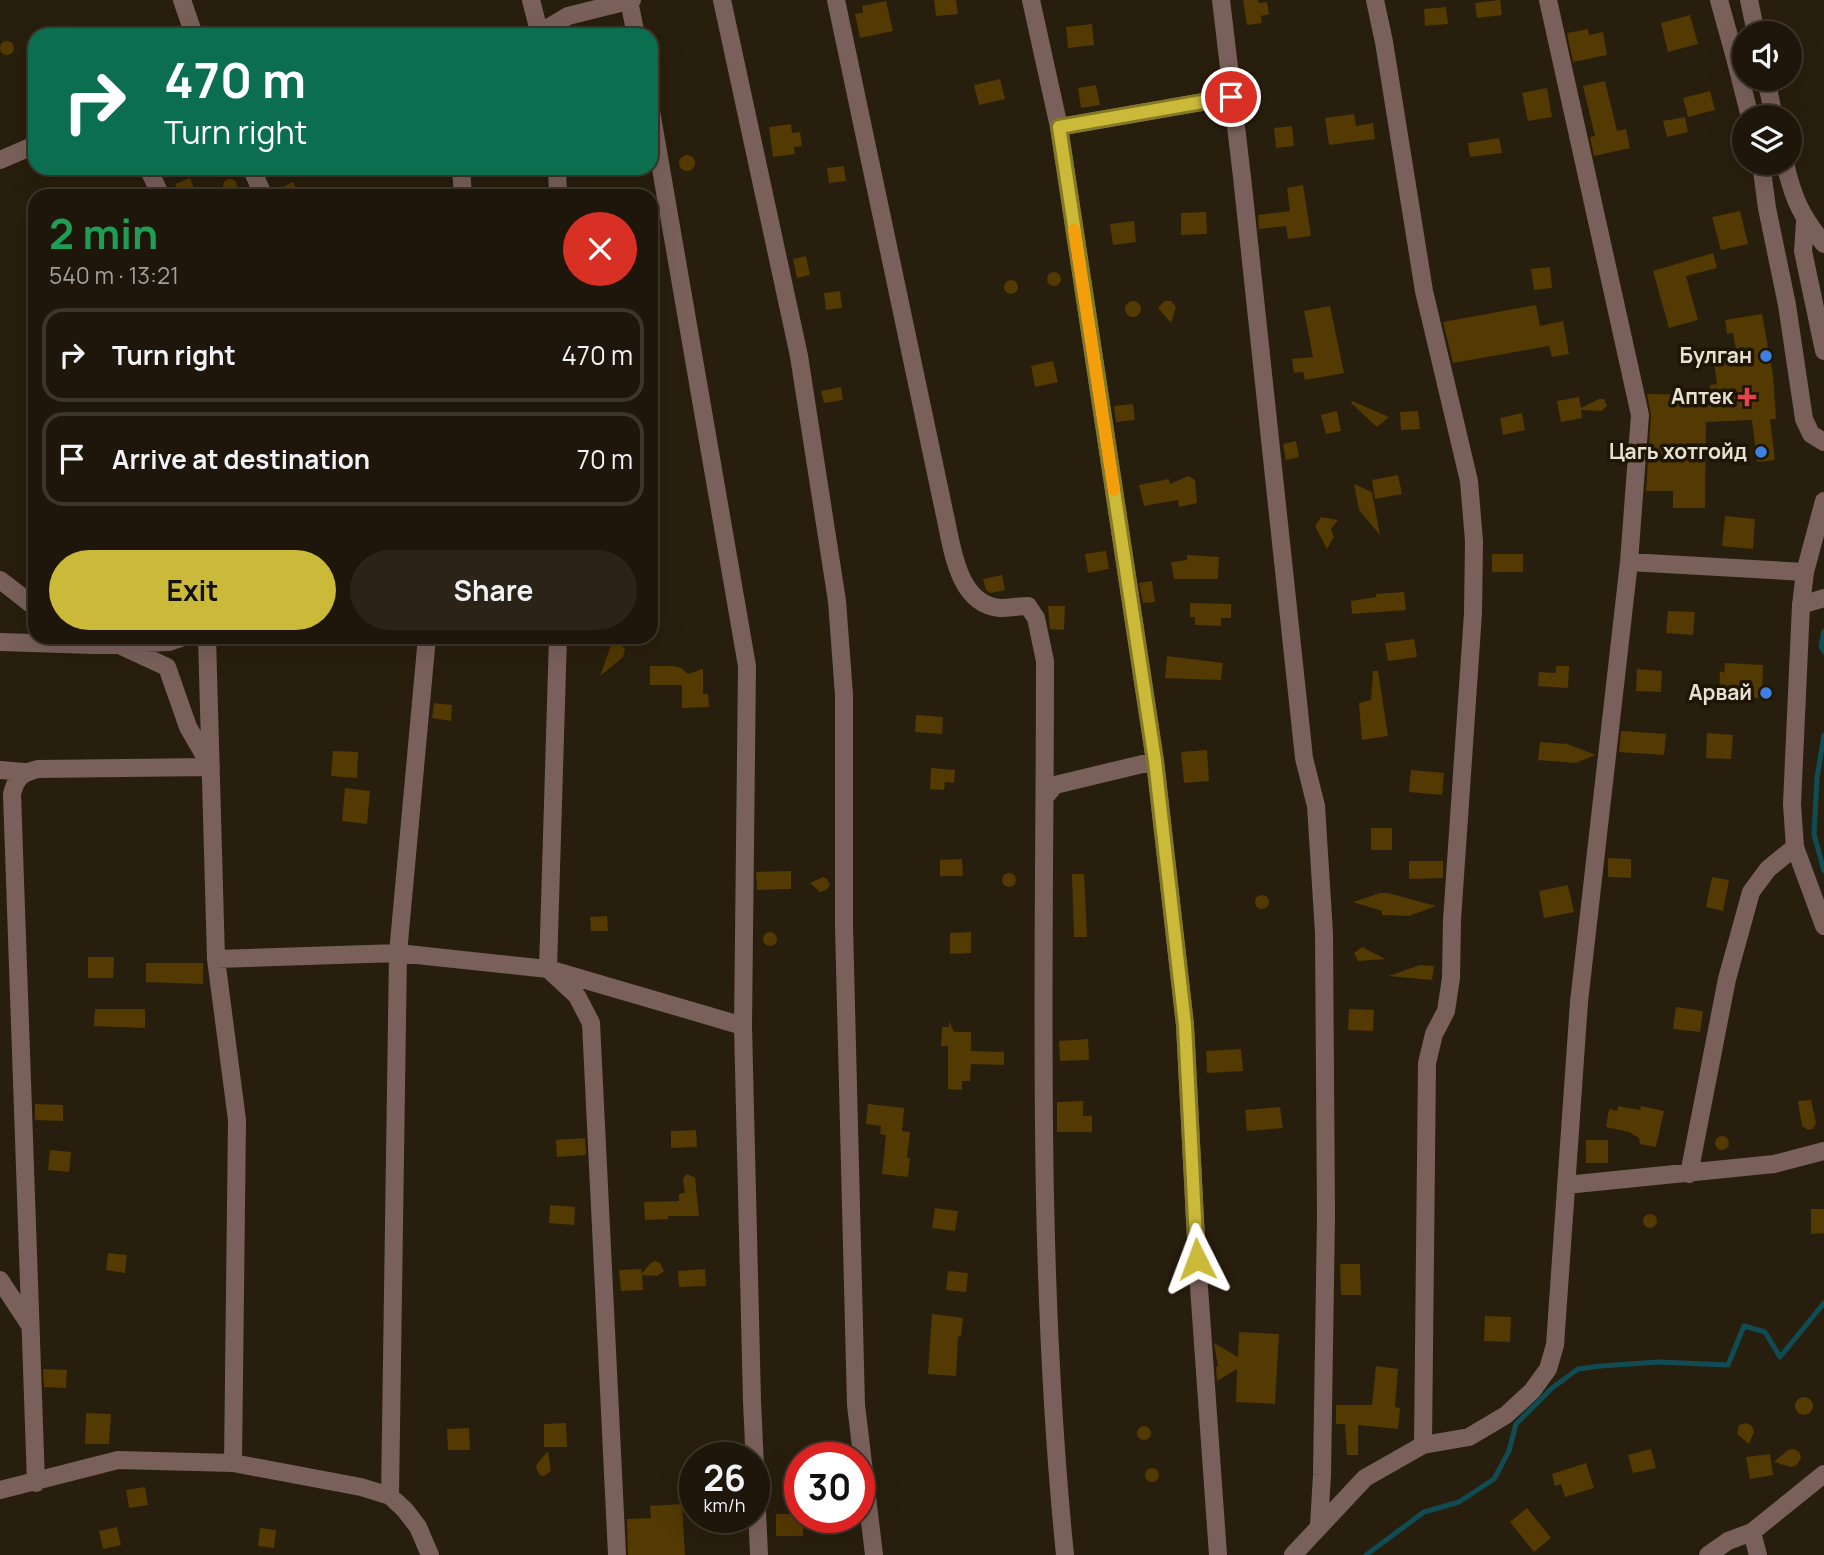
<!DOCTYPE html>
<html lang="en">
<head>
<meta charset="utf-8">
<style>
	body { margin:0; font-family:Manrope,sans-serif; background:#2b2318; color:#f1f3f6; height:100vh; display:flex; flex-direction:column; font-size:26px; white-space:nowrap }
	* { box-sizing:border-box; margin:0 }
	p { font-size:23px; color:#a19f9c }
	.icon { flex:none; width:38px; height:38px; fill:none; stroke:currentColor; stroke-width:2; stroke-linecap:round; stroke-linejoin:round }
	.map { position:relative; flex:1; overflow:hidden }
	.drawer { position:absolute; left:28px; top:189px; width:630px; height:455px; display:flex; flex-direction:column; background:#1e160a; border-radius:21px; box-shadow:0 7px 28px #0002,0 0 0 2px #3c352b }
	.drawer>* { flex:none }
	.banner { position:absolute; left:28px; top:28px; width:630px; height:147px; border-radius:21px; box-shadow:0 7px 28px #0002,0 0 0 2px #3c352b; background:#0b6e4f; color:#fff; overflow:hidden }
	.buttons { position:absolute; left:1732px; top:21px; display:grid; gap:14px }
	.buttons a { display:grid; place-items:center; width:70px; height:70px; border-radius:50%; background:#1e160a; box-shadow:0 7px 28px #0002,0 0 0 2px #3c352b; font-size:35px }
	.speed { position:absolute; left:679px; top:1442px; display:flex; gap:14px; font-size:35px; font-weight:700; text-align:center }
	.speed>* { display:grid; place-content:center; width:91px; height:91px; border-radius:50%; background:#1e160a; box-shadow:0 7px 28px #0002,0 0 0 2px #3c352b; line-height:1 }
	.speed small { font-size:18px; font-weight:400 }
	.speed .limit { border:10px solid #d22; background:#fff; color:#111 }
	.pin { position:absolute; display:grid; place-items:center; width:60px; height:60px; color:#fff; margin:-30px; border:4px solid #fff; border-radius:50%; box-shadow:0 2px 7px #0007 }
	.me { position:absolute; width:77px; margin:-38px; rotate:357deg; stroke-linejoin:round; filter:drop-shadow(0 0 5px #0008) }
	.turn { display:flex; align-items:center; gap:24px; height:147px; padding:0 21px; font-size:32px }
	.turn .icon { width:91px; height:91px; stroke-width:2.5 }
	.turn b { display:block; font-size:49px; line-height:60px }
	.round { display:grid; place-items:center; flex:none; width:74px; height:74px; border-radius:37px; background:#2b2318 }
	.overview { display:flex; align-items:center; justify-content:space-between; height:119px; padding:0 21px }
	h1 { font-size:42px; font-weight:700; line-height:52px; color:#1e9e55 }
	.primary-button { display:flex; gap:14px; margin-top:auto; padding:14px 21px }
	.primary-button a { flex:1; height:80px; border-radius:42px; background:#cbb939; color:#111; font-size:28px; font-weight:700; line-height:80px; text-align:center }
	.primary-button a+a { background:#2b2318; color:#f1f3f6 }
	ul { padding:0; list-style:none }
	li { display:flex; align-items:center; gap:21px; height:94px; margin:0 14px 10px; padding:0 7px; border:4px solid #3c352b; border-radius:21px }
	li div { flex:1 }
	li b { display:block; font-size:26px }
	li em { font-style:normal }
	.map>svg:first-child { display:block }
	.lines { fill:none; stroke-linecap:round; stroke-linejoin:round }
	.stream { stroke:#0f4c53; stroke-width:5 }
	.building { fill:#533902 }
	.minor { stroke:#79605b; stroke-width:18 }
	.tertiary { stroke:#79605b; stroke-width:18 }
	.route-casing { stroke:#847825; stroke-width:18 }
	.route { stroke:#cbb939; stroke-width:12 }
	.slow { stroke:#f59e0b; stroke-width:12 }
	.shop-dot { fill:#3f7fe0; stroke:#1e1505; stroke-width:2.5 }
	.health-dot { fill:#e0444e; stroke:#1e1505; stroke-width:2.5 }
	.labels { text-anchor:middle; stroke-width:7; stroke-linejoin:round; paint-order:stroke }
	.poi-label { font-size:21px; font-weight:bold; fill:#e6e0d5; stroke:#1e1505; text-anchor:end }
</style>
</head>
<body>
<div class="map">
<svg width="1824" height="1555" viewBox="0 0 1824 1555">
	<rect width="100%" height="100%" fill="#281e0d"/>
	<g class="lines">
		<path class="stream" d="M1824,631L1821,646L1824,652
			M1824,735L1817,778L1814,834L1824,871
			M1366,1555L1424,1512L1459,1502L1494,1479L1509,1451L1516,1424L1552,1388L1578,1369L1601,1366L1658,1362L1728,1365L1744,1326L1765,1332L1780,1357L1824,1303"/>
	</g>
	<path class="building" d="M934,0H956L958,14L936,16Z
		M1243,0H1258L1259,3L1267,2L1269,14L1261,16L1262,23L1247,25Z
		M1500,0L1502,15L1477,18L1475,3Z
		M886,1L893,31L860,38L855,14L863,13L862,6Z
		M1446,7L1448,24L1425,26L1424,9Z
		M1690,15L1698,44L1668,52L1661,23Z
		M1092,24L1094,45L1068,48L1066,27Z
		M1588,29L1589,35L1603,32L1607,55L1573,62L1567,33Z
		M0 48a7 7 0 1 1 14 0a7 7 0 1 1-14 0Z
		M1000,79L1005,99L979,105L974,85Z
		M1605,81L1617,131L1626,129L1630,148L1594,156L1590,137L1595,136L1583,86Z
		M1096,85L1100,105L1081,108L1078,88Z
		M1547,88L1552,117L1528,121L1522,93Z
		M1710,91L1715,110L1688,117L1683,98Z
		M1354,114L1356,126L1373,123L1375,139L1329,145L1325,118Z
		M1685,117L1688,132L1667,137L1663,121Z
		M791,124L792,133L800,132L802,146L794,147L795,154L773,157L769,127Z
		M1292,126L1294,146L1276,148L1274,128Z
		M1499,138L1502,153L1470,157L1468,143Z
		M679 163a8 8 0 1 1 16 0a8 8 0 1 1-16 0Z
		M844,166L846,181L829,183L827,168Z
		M190,178L197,196H180L175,184Z
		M223 186a7 7 0 1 1 14 0a7 7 0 1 1-14 0Z
		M293,182L300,196H275L274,191Z
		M1303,185L1311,236L1288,239L1286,226L1259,229L1258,215L1290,211L1287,188Z
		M1740,211L1748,244L1721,250L1712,217Z
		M1206,212L1207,234L1181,235V213Z
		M1134,221L1136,242L1113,245L1110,224Z
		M1713,253L1717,268L1686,276L1698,320L1669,328L1653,271Z
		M806,256L810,275L797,278L793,259Z
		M1550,267L1552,288L1534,290L1531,269Z
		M1047 279a7 7 0 1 1 14 0a7 7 0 1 1-14 0Z
		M1004 287a7 7 0 1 1 14 0a7 7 0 1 1-14 0Z
		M840,291L842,308L826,310L824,293Z
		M1125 309a8 8 0 1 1 16 0a8 8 0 1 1-16 0Z
		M1165,301H1171L1176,307L1171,323L1158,308Z
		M1536,305L1540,326L1563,321L1569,354L1552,357L1549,346L1453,363L1443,322Z
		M1330,306L1344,373L1305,380L1303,372L1294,373L1292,359L1313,357L1304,311Z
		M1762,314L1773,375L1776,419H1770L1775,460L1757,462L1752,420L1706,422L1705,508H1673V491H1646L1651,415L1647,394L1711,395L1710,385L1717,384L1714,363L1738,360L1733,333L1727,334L1725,320Z
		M1053,361L1058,382L1035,387L1031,366Z
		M841,387L843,400L824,403L821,391Z
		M1579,397L1581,408L1599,399H1604L1607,406L1601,411L1581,410L1582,418L1561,422L1557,401Z
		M1352,401L1389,417L1377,427L1351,403Z
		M1133,404L1135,420L1116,422L1114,406Z
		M1337,411L1341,431L1326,434L1321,415Z
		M1418,411L1420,429L1401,430L1400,412Z
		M1522,413L1525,430L1503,435L1500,418Z
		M1296,441L1299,457L1286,460L1283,444Z
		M1398,475L1402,494L1375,499L1372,480Z
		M1188,476L1195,480L1197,503L1179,507L1178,500L1144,506L1139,485L1169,479L1170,484Z
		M1354,484L1372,492L1380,535L1359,510Z
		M1725,516L1755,519L1753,549L1722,546Z
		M1321,517L1338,520L1331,529L1334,537L1327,549L1315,526Z
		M1106,551L1109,569L1088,573L1085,554Z
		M1492,554H1523V572H1492Z
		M1187,555L1219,557L1218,579H1174L1171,562L1187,560Z
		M1002,575L1005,590L990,593L986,590L983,579Z
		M1152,581L1155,602L1143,603L1139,583Z
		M1404,592L1406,610L1352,614L1351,601L1376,597V594Z
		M1190,603L1231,604V618H1221V626L1195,625V617H1190Z
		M1048,606H1065L1064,630L1050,629Z
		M1668,611L1695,612L1693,635L1666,633Z
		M1414,639L1417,657L1388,661L1385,643Z
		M619,643L625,649L623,657L600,676L610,648L613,644Z
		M1167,656L1223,663L1221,680L1165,678Z
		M1725,663L1763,665L1762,698L1719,697L1720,671L1724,673Z
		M650,666H673L681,668L688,674L703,669V694H708L709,707L682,708V685H650Z
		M1556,666H1569L1568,688L1538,686L1539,672L1556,673Z
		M1637,669L1662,671L1661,692L1636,691Z
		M1373,671H1378L1388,736L1362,740L1359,703L1371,700Z
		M434,703L452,705L451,721L432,718Z
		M916,715L943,717L942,734L915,732Z
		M1621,731L1666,734L1664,755L1619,752Z
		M1707,733L1733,735L1731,759L1706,758Z
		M1540,742L1567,744L1596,755L1575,763L1538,760Z
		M1207,750L1209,781L1184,783L1181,752Z
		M333,751L358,752L357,778L331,776Z
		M931,768L955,770L954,783L945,782L944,790L930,789Z
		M1411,770L1444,773L1442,795L1409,792Z
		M345,788L370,791L367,824L342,821Z
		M1371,828H1392V850H1371Z
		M1608,858L1631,859V878L1608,877Z
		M962,859L963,876H940V860Z
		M1409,861H1443V878L1409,879Z
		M791,871V889L757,890L756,872Z
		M1002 880a7 7 0 1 1 14 0a7 7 0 1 1-14 0Z
		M1072,874H1084L1087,937H1074Z
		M823,877L827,879L830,885L826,890L820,892L810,883Z
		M1712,877L1729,880L1723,911L1706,907Z
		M1568,885L1574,912L1544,918L1539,891Z
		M1380,893H1388L1436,906L1409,916L1382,915V911L1353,902Z
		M1255 902a7 7 0 1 1 14 0a7 7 0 1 1-14 0Z
		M607,916L608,931H591L590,917Z
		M763 939a7 7 0 1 1 14 0a7 7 0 1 1-14 0Z
		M971,932V953L950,954V933Z
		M1362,947L1364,948L1385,959L1358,961L1354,953Z
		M88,957H114L113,978H88Z
		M146,963H203V984L146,982Z
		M1420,965L1434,966L1432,980L1389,976Z
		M1676,1007L1703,1011L1700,1032L1673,1029Z
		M95,1009H145V1028L94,1026Z
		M1349,1009L1374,1010L1373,1031L1348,1030Z
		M949,1021L954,1032H971V1051L1004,1052V1065L971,1064L970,1081H962V1090L948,1089V1046H941L942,1027H949Z
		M1088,1039L1089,1060L1060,1061L1059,1041Z
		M1241,1049L1243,1071L1207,1073L1206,1051Z
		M1811,1100L1816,1123L1813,1129L1808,1130L1802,1126L1798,1101Z
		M1083,1101V1116H1092V1132H1057V1102Z
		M35,1104L63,1105V1121L35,1120Z
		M868,1104L904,1108L902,1131L910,1132L907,1158H910L908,1177L882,1174L886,1135L880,1134L881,1126L866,1124Z
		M1618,1106L1640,1110L1641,1106L1664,1111L1656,1147L1640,1144L1639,1138L1629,1132L1606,1127L1609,1109L1617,1111Z
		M1280,1107L1283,1128L1247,1131L1245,1110Z
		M696,1130L697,1147L671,1148V1131Z
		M1715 1143a7 7 0 1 1 14 0a7 7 0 1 1-14 0Z
		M585,1138L586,1155L557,1157L556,1140Z
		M1586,1140H1608V1163H1586Z
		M50,1150L71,1152L69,1172L48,1170Z
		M687,1174L695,1178L699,1216H668V1219L645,1220L644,1202L679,1201V1194L685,1193L683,1179Z
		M550,1205L575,1207L574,1225L549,1223Z
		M935,1208L958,1211L955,1231L932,1228Z
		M1811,1209H1824V1233L1811,1234Z
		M1643 1221a7 7 0 1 1 14 0a7 7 0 1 1-14 0Z
		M108,1253L127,1255L125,1273L106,1270Z
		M655,1261L660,1263L664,1271L657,1276L642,1275L643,1290L621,1291L619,1270L641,1269L642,1273L651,1263Z
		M1340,1264H1360L1361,1295H1341Z
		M705,1269L706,1286L679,1287L678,1271Z
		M948,1271L968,1273L966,1292L946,1290Z
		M932,1314L963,1318L961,1337L958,1336L956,1376L928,1374Z
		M1485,1316L1511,1317L1510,1342L1484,1341Z
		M1239,1332L1279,1334L1275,1404L1236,1402L1237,1369L1217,1381L1216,1367L1218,1366L1214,1343L1238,1357Z
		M1376,1366L1398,1369L1395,1407L1400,1408L1398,1429L1358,1425V1455H1347L1345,1424H1336V1405H1372Z
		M43,1369L67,1370L66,1388L44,1387Z
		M1795 1406a9 9 0 1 1 18 0a9 9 0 1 1-18 0Z
		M86,1413L111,1414L109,1444H85Z
		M566,1423L567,1447H544V1424Z
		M1747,1423L1752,1426L1754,1432L1749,1444L1737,1434L1739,1425Z
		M1137 1433a7 7 0 1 1 14 0a7 7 0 1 1-14 0Z
		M469,1428L470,1450H448L447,1429Z
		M810,1445L849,1446L851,1458H810Z
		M1651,1449L1656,1468L1633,1473L1628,1455Z
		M1794,1449L1799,1452L1801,1458L1797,1465L1791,1467L1774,1462L1788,1450Z
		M548,1451L551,1471L544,1476L540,1475L536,1468L537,1464Z
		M1770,1454L1773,1475L1750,1479L1746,1457Z
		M1586,1463L1594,1488L1565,1497L1561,1484L1555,1486L1552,1474Z
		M1145 1475a7 7 0 1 1 14 0a7 7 0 1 1-14 0Z
		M145,1487L148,1505L129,1508L126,1490Z
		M682,1504L685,1555H628L627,1519L651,1518L650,1506Z
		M1527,1508L1551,1538L1534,1552L1510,1522Z
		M776,1514H800V1517H803V1536H776Z
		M117,1527L121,1545L103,1549L99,1531Z
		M260,1528L276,1530L274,1548L258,1546Z"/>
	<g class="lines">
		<path class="minor" d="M182,0L194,35
			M531,0L540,35
			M722,0L799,356L837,601L844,695V926L856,1405L874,1555
			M836,0L944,511C952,544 956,604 1000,608C1009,608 1019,606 1028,606L1036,618L1045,661C1045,958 1035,1258 1065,1555
			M1031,0L1059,127L1155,761L1185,1025L1197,1259L1218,1555
			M1221,0L1242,177L1304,758L1316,806L1324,933L1326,1216L1322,1475L1319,1525
			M1375,0L1384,42L1424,291L1469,481L1474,541L1473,613L1452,920L1451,978L1446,1011L1434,1034L1427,1063L1423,1445
			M1719,0L1734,54L1745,50
			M629,1L636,35
			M536,35L568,16L632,0
			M1734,54L1750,117
			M651,111L747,666L743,1026L752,1401L759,1555
			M1059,127L1231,97
			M0,160L35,145
			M1761,163L1767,208L1787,305L1804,419L1811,434L1824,442
			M148,168L161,196
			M251,168L264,196
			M461,168L463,196
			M557,168L558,196
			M1629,562L1805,572
			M0,580L35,607
			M1801,605L1824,598
			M207,637L216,959L237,1120L233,1463
			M558,637L548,969L577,996L591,1023L617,1555
			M0,642L94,645L169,642L184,637
			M0,770L24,772
			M1045,797L1055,785L1155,761
			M216,959L398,953L548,969L743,1026
			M1689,1174L1727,979L1751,892L1768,869L1795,847
			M1566,1185L1774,1164L1824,1151
			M0,1280L29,1324
			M36,1483L12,794C16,778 21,773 38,769L211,767L188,727L167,667L102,637
			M0,1490L118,1460L233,1463L361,1487L390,1496L405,1510L418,1527L430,1555
			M390,1496L398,953L427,637
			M1752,1532L1758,1555
			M1293,1555L1365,1478L1423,1445L1469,1437L1506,1415L1532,1391L1548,1369L1555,1345L1579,1002L1629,562L1640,415L1548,0
			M1708,1555L1728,1541L1752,1532L1824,1474"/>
		<path class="tertiary" d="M1749,0L1756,33
			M1766,79L1774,117
			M1785,163C1793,198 1801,216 1824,244
			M1805,222L1803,251L1824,351
			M1824,501L1805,572L1801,605L1792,804L1795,847L1824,926"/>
	</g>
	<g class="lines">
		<defs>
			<path id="route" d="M1197,1259L1185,1025L1155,761L1059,127L1231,97"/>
		</defs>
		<use href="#route" class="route-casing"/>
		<use href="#route" class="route"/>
		<path class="slow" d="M1074,230L1114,490"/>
	</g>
	<g class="shop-dot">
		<circle cx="1766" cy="356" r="7"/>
		<circle cx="1761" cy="452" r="7"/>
		<circle cx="1766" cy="693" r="7"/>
	</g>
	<path class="health-dot" d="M1743.5 386.5h7v7h7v7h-7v7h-7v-7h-7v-7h7z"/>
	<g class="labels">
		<g class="poi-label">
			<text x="1752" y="363">Булган</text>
			<text x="1733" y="404">Аптек</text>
			<text x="1747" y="459">Цагь хотгойд</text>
			<text x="1752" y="700">Арвай</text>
		</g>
	</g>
</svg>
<div class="buttons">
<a><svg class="icon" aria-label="sound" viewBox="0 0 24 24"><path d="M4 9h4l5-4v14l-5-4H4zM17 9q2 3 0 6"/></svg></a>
<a><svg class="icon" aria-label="layers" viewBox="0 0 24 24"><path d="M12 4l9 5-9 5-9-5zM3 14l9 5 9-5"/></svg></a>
</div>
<div class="speed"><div>26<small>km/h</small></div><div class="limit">30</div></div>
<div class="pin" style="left:1231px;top:97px;background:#d93025"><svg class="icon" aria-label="arrive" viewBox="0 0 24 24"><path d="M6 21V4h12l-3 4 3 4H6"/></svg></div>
<svg class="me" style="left:1197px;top:1259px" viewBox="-20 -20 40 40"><path d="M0-17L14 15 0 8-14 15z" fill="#cbb939" stroke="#fff" stroke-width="4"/></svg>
<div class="banner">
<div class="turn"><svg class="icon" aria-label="right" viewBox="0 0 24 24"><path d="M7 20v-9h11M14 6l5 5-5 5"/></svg><div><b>470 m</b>Turn right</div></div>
</div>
<section class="drawer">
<div class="overview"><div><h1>2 min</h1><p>540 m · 13:21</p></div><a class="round" style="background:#d93025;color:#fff"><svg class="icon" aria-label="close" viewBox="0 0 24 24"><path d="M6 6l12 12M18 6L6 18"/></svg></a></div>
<ul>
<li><svg class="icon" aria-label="right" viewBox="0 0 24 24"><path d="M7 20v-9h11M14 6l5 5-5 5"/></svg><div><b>Turn right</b></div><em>470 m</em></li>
<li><svg class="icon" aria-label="arrive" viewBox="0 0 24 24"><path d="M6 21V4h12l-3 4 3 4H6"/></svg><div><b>Arrive at destination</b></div><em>70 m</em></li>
</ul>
<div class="primary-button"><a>Exit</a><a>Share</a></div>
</section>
</div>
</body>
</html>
